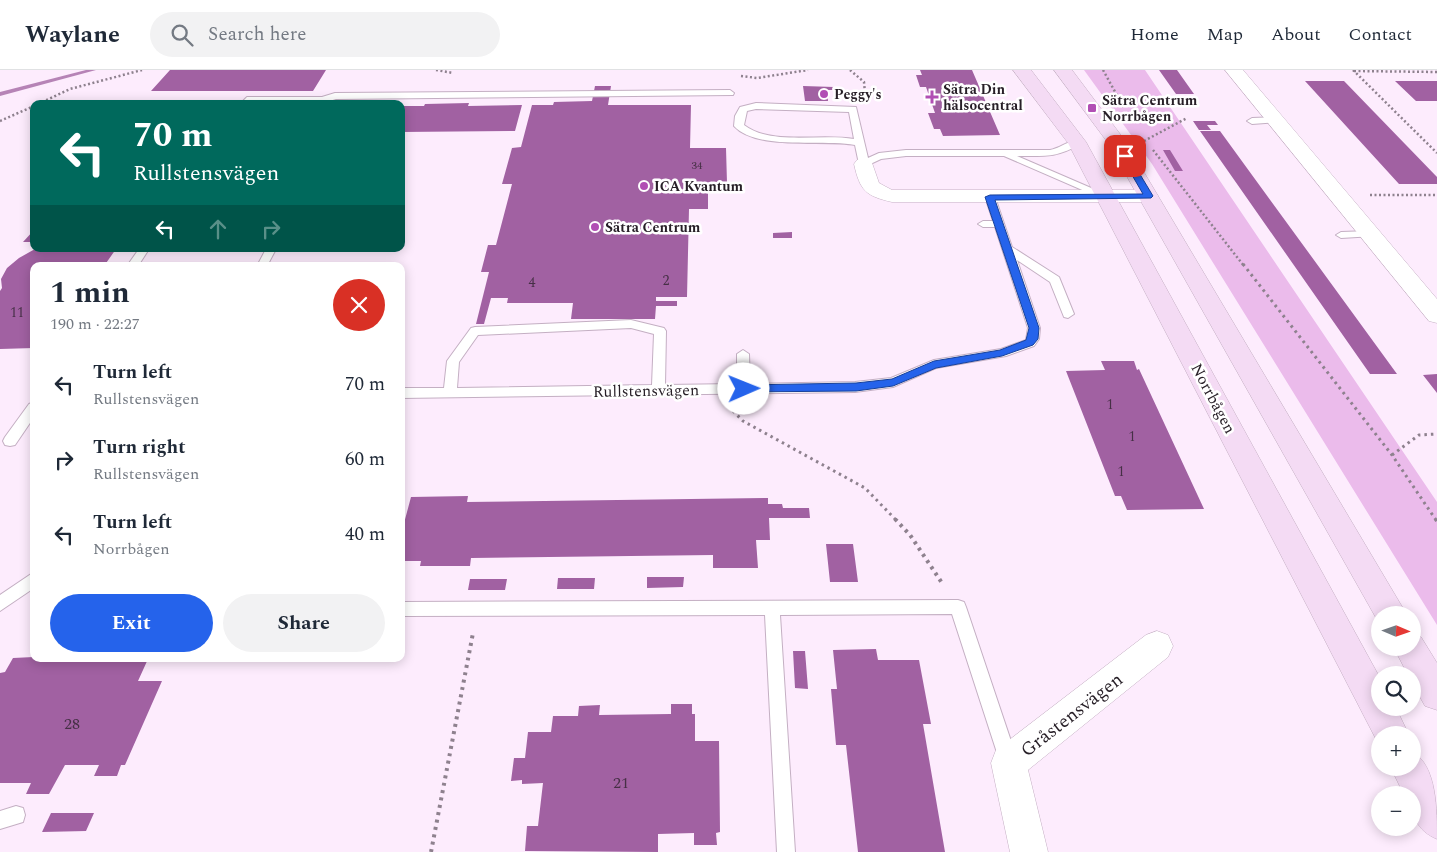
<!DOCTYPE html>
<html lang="en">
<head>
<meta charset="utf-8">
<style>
	body { margin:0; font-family:Spectral,serif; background:#f2f2f3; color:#1f2937; height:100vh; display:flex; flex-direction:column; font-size:19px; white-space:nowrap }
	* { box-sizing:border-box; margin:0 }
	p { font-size:16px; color:#747a83 }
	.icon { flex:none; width:28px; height:28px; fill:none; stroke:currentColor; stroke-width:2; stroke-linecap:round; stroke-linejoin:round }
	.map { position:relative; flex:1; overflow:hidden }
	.drawer { position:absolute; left:30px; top:192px; width:375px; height:400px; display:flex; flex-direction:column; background:#fff; border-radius:10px; box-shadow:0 2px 12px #0003 }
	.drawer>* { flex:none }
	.hud { position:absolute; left:30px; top:30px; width:375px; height:152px; border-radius:10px; box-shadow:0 2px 12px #0003; background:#00695c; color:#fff; overflow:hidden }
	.needle { width:32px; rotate:92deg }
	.fabs { position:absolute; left:1371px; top:536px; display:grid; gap:10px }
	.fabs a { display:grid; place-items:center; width:50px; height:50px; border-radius:50%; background:#fff; box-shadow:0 2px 12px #0003; font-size:25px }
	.pin { position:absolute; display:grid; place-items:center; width:42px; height:42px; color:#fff; margin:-21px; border-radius:10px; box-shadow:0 2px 8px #0006 }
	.me { position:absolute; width:55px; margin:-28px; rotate:89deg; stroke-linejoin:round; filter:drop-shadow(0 0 4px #0008) }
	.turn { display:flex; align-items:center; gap:18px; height:105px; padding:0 20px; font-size:22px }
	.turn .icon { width:65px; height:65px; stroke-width:2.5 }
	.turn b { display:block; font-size:35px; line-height:42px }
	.lanes { display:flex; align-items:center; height:48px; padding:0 20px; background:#0003; justify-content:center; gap:25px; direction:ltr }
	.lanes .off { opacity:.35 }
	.round { display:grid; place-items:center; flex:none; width:52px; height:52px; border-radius:26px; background:#f2f2f3 }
	.head { display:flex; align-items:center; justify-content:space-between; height:85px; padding:0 20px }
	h1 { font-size:30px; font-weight:700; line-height:38px }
	.primary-button { display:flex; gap:10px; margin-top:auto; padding:10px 20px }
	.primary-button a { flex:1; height:58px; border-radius:30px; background:#2563eb; color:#fff; font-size:20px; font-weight:700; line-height:58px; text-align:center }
	.primary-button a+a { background:#f2f2f3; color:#1f2937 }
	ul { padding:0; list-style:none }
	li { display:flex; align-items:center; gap:15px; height:75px; padding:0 20px }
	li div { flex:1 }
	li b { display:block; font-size:19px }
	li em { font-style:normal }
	header { display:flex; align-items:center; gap:30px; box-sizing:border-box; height:70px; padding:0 25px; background:#fff; border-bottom:1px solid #e0e1e3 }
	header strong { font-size:24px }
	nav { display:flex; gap:28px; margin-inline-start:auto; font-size:18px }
	.search { width:350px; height:45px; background:#f2f2f3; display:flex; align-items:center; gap:12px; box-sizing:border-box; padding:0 18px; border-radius:28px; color:#747a83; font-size:19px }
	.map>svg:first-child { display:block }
	.green { fill:#ebbbeb }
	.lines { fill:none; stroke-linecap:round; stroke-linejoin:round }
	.stream { fill:#b683b6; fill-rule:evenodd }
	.building { fill:#a161a2 }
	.lane-casing { stroke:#c4afc3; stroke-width:2 }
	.street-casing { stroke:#c4afc3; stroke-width:1 }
	.secondary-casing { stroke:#c4afc3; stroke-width:1 }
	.path-far2 { stroke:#8e818e; stroke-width:2.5; stroke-dasharray:2 2.5; stroke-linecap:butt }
	.path-far1 { stroke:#8e818e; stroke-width:3; stroke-dasharray:2.5 4; stroke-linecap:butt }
	.path { stroke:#8e818e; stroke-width:4; stroke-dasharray:3 4.5; stroke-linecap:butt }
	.lane { fill:#fff; fill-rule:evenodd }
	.street { fill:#fff; fill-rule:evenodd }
	.secondary { fill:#f4dbf4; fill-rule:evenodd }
	.route { fill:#2563eb; stroke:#184099 }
	.poi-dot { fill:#b14eb4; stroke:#fff; stroke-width:2 }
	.labels { text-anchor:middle; stroke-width:5; stroke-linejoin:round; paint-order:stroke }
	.far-number-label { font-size:11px; fill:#463046 }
	.far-poi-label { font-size:14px; font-weight:bold; fill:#271f27; stroke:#fff; text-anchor:start }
	.number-label { font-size:14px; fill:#463046 }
	.street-label { font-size:16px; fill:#271f27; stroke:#fff }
	.near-number-label { font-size:16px; fill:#463046 }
	.near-street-label { font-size:19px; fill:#271f27; stroke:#fff }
</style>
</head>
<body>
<header>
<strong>Waylane</strong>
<div class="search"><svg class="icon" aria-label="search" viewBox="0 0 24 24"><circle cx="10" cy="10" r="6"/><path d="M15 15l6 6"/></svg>Search here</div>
<nav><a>Home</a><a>Map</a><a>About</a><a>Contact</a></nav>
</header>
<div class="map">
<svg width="1437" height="782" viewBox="0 0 1437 782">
	<rect width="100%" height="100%" fill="#fdecfd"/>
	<path class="green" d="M1084,0H1145L1437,432V555L1152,94Z"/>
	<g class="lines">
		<path class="stream" d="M86,0H96L0,26V22Z"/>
	</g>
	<path class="building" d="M170,0H326L313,21H151Z
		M920,0H972L1000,65L943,66L940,59H934L928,43H935L926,17H920L916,5H922Z
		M1159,0H1177L1194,24H1176Z
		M1305,11H1344L1437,107V114H1399Z
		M1395,11H1437V31H1416Z
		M595,16H611L608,35H691L690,78H726L727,113H708V139H689L687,227H656V231H677V236H656L655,249H571L573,233H507L508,228H491L484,254H476L489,202H481L488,175H496L512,114H502L512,78L521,77L532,35H553L554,32L592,31Z
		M803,16L834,17V20H827L828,31H805Z
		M469,33L468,36L522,35L515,61L401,62V36H424L425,34Z
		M1193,51H1215L1218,55H1207L1211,60H1199Z
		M1200,61H1220L1397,304H1370Z
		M1163,80H1170L1183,101H1175Z
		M34,160V172H23Z
		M792,162V168H773V163Z
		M35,179H116L104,196H34V278L0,279V221L2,218L1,209L7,198L19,188Z
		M1101,291H1134L1137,300L1139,299L1204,439L1127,440L1121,426H1115L1066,301L1105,300Z
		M1437,304V323L1423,305Z
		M468,426L467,432L768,428V434H782L783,438H809L810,448H769L770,470H756L758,498H713V485L471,488L470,496H420L421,491H401V457H403L411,427Z
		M826,474H853L858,512H830Z
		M647,507H684L683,517L647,518Z
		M558,508H595L594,519H557Z
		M470,509H507L505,520H468Z
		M876,579L878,590H919L931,654H923L945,782H858L846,675H836L831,619H837L833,580Z
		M793,581H805L808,619L795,618Z
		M34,587L148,589L138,611H162L125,695H121L117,706H94L99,695H65L49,724H26L31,713H0V603L5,602L13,588Z
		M671,634H692V644H695V671H719L720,762L716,763L717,775H694V763L658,764V782L525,781L527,756H538L543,713L522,714V710L511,711L514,688H525L528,662H551L553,646H578L579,636L600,635L599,645L671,644Z
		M51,743H94L86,761L42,762Z"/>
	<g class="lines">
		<defs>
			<path id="lane" d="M730,20L734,23L733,25L336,29L323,33L240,34L247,27H322L335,23Z
				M756,33L856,37L868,88L879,83L906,80H1050C1061,78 1070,69 1080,70V74C1057,88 1044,86 1017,86L1112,127L1107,130L1103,129L1004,86H906L881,89L864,97L859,94L855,75C823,69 757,81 734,56L735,46L740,37ZM756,39L849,42L854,69C821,63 771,76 744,55L747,41Z
				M1275,47L1280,50L1278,52L1252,54L1247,51L1252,48Z
				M990,124L995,127L1012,177L1059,207L1074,244L1068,248L1064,247L1050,212L1017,190L1040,258L1039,269L1034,276L1006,286L936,298L893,317L855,322L401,328V318H444L447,291L471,258L475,257L631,250L664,258L666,261L665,315L737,314V284L743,280L749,284L750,314L855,312L891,308L934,290L1001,279L1026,270L1028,258L995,157H983L978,154L983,151H993L985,127ZM631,258L654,264L652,315L457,318L459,292L478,265Z
				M1370,161L1375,164L1374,166L1341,168L1336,165L1341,162Z
				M139,179H149L138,196H127Z
				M266,179H276L267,196H257Z
				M34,332V347L15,375L10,376L5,375L3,371L5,367L29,334Z
				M34,502V518L0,541V525Z
				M958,530L964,532L966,537L1018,692L1015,698L1009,701L1003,698L1000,692L952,544L780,545L795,782H777L765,545L401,546V532Z
				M16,736L23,738L25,745L23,752L0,759V741Z"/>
			<path id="street" d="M1225,0H1243L1437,229V253L1429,251Z
				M864,88L871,90L879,113L892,120H1148L1155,122L1158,126L1155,130L1148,132H892C866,126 860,121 854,94L857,90Z
				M1157,561L1168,565L1173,576L1168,587L1028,700L1048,782H1010L991,693L996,680L1146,565Z"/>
			<path id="secondary" d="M1013,0H1031L1086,72L1380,608V638H1396L1409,665H1380V677L1068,73Z
				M1054,0H1072L1126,72L1407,545H1380V555L1108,73Z
				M1412,564L1421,567L1437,593V640L1425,636L1412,613V605H1408L1394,578H1412Z
				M1412,682C1437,694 1437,741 1437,769C1416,760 1412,746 1412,725H1404L1391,698H1412Z"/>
		</defs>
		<use href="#lane" class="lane-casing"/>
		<use href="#street" class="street-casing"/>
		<use href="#secondary" class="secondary-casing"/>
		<path class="path-far2" d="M436,0L453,3
			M850,0L864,12L865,23
			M1103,0L1124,38
			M1353,0L1437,83
			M1354,1L1437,2
			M741,6L757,8L808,0
			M38,34L70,19L142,0
			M0,51L34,36
			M1144,71L1187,48
			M1153,80L1244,196
			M1370,125H1437"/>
		<path class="path-far1" d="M1243,194L1392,385L1436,450
			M733,341L743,351L865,418L896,450
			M1392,385L1419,365L1437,364"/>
		<path class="path" d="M895,449L910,465L942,513
			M1436,449L1437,451
			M431,782L473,563"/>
		<use href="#lane" class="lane"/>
		<use href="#street" class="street"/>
		<use href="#secondary" class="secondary"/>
	</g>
	<path class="route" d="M1125,83L1129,86L1153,126L1151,128L995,130L1039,258L1038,269L1033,275L1002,286L936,298L893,316L856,321L740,322L739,319L744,315L856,313L892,309L934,291L1000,280L1026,270L1029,258L985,127L990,125L1143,124L1121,86Z"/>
	<g class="poi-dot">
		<circle cx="824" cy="24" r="5"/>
		<path d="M929.5 19.5h5v5h5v5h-5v5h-5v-5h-5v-5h5z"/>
		<rect x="1087" y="33" width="10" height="10" rx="2.5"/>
		<circle cx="644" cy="116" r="5"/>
		<circle cx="595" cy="157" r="5"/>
	</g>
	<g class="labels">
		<g class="far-number-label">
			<text x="697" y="99">34</text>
		</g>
		<g class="far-poi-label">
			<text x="943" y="24">Sätra Din<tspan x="943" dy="16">hälsocentral</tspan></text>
			<text x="834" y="29">Peggy's</text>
			<text x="1102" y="35">Sätra Centrum<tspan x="1102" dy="16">Norrbågen</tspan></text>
			<text x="654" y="121">ICA Kvantum</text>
			<text x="605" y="162">Sätra Centrum</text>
		</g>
		<g class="number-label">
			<text x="666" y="215">2</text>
			<text x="532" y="217">4</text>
			<text x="17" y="247">11</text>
			<text x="1110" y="339">1</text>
			<text x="1132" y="371">1</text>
			<text x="1121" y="406">1</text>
		</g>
		<g class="street-label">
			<text transform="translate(646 320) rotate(-1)" y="6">Rullstensvägen</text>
			<text transform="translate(1214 328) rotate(62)" y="6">Norrbågen</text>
		</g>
		<g class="near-number-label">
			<text x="72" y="659">28</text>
			<text x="621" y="718">21</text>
		</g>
		<g class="near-street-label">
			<text transform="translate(1071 644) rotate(-38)" y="7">Gråstensvägen</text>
		</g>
	</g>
</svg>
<div class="fabs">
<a><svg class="needle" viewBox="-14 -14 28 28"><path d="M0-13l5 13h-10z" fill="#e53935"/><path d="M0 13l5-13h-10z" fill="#747a83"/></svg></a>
<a><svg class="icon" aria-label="search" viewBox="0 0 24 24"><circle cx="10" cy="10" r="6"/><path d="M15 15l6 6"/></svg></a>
<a>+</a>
<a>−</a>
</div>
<div class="pin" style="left:1125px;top:86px;background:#d93025"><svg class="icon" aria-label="arrive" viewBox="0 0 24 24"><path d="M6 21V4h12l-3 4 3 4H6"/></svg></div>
<svg class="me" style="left:744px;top:319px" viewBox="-20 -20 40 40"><circle r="19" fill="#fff"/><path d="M0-13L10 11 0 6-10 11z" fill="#2563eb"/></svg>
<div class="hud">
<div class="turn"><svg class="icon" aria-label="left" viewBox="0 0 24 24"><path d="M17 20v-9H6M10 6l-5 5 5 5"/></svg><div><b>70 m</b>Rullstensvägen</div></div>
<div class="lanes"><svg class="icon" aria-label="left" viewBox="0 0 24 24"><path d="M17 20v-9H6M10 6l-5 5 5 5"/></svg><svg class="icon off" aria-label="ahead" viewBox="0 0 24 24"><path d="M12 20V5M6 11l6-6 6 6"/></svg><svg class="icon off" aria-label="right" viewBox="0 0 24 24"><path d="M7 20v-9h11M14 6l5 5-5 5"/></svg></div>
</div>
<section class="drawer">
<div class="head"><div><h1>1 min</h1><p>190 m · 22:27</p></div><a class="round" style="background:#d93025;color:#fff"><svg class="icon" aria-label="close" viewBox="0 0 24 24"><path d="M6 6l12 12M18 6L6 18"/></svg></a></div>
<ul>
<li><svg class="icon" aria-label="left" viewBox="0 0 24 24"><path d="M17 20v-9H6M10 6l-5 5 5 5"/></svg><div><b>Turn left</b><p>Rullstensvägen</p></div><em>70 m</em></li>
<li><svg class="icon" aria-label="right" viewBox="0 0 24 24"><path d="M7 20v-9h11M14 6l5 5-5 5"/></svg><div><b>Turn right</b><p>Rullstensvägen</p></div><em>60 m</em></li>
<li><svg class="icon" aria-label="left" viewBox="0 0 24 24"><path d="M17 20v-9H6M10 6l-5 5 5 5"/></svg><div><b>Turn left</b><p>Norrbågen</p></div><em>40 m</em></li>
</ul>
<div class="primary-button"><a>Exit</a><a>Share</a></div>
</section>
</div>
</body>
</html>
